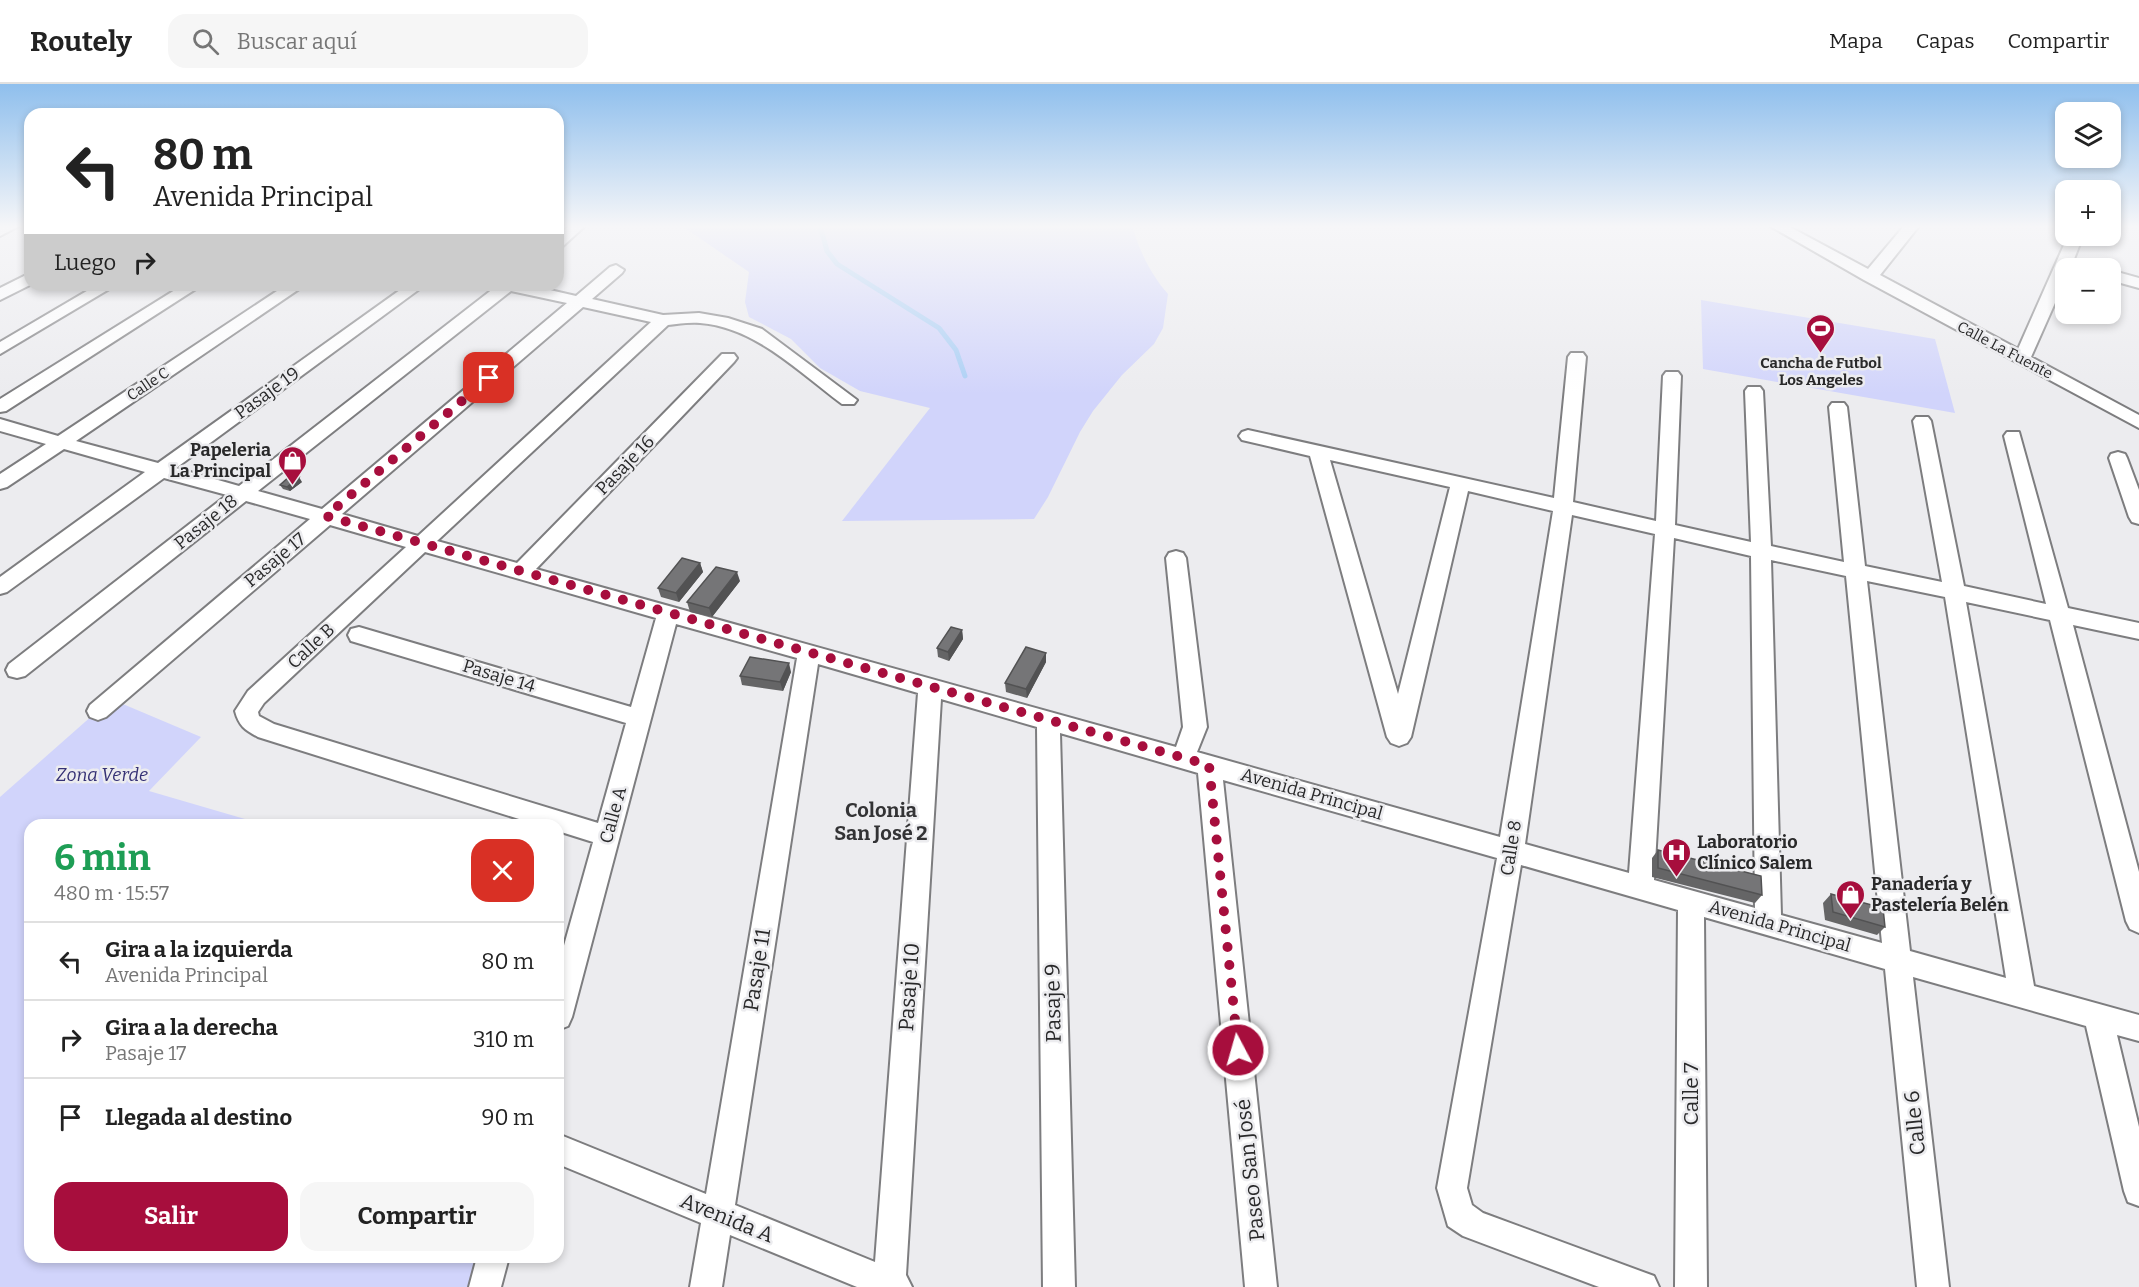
<!DOCTYPE html>
<html lang="es">
<head>
<meta charset="utf-8">
<style>
	body { margin:0; font-family:Bitter,serif; background:#f6f6f6; color:#222; height:100vh; display:flex; flex-direction:column; font-size:22px; white-space:nowrap }
	* { box-sizing:border-box; margin:0 }
	p { font-size:20px; color:#767676 }
	.icon { flex:none; width:33px; height:33px; fill:none; stroke:currentColor; stroke-width:2; stroke-linecap:round; stroke-linejoin:round }
	.map { position:relative; flex:1; overflow:hidden }
	.details { position:absolute; left:24px; top:735px; width:540px; height:444px; display:flex; flex-direction:column; background:#fff; border-radius:18px; box-shadow:0 3px 9px #0003 }
	.details>* { flex:none }
	.hud { position:absolute; left:24px; top:24px; width:540px; height:183px; border-radius:18px; box-shadow:0 3px 9px #0003; background:#fff; color:#222; overflow:hidden }
	.buttons { position:absolute; left:2055px; top:18px; display:grid; gap:12px }
	.buttons a { display:grid; place-items:center; width:66px; height:66px; border-radius:12px; background:#fff; box-shadow:0 3px 9px #0003; font-size:30px }
	.pin { position:absolute; display:grid; place-items:center; width:51px; height:51px; color:#fff; margin:-26px; border-radius:12px; box-shadow:0 3px 9px #0006 }
	.me { position:absolute; width:66px; margin:-33px; rotate:354deg; stroke-linejoin:round; filter:drop-shadow(0 0 4px #0008) }
	.turn { display:flex; align-items:center; gap:21px; height:126px; padding:0 30px; font-size:27px }
	.turn .icon { width:78px; height:78px; stroke-width:2.5 }
	.turn b { display:block; font-size:42px; line-height:51px }
	.then { display:flex; align-items:center; height:57px; padding:0 30px; background:#0003; gap:12px; font-size:22px }
	.round { display:grid; place-items:center; flex:none; width:63px; height:63px; border-radius:18px; background:#f6f6f6 }
	.headline { display:flex; align-items:center; justify-content:space-between; height:102px; padding:0 30px }
	h1 { font-size:36px; font-weight:700; line-height:45px; color:#1e9e55 }
	.primary-button { display:flex; gap:12px; margin-top:auto; padding:12px 30px }
	.primary-button a { flex:1; height:69px; border-radius:18px; background:#a70e3d; color:#fff; font-size:24px; font-weight:700; line-height:69px; text-align:center }
	.primary-button a+a { background:#f6f6f6; color:#222 }
	ul { padding:0; list-style:none }
	li { display:flex; align-items:center; gap:18px; height:78px; padding:0 30px; border-top:2px solid #e0e0e0 }
	li div { flex:1 }
	li b { display:block; font-size:22px }
	li em { font-style:normal }
	header { display:flex; align-items:center; gap:36px; box-sizing:border-box; height:84px; padding:0 30px; background:#fff; border-bottom:2px solid #e0e0e0 }
	header strong { font-size:28px }
	nav { display:flex; gap:33px; margin-inline-start:auto; font-size:21px }
	.search { width:420px; height:54px; background:#f6f6f6; display:flex; align-items:center; gap:15px; box-sizing:border-box; padding:0 21px; border-radius:18px; color:#767676; font-size:22px }
	.map>svg:first-child { display:block }
	.green { fill:#d1d4fb }
	.lines { fill:none; stroke-linecap:round; stroke-linejoin:round }
	.stream { stroke:#abcff5; stroke-width:5 }
	.minor-casing { stroke:#7d7d7f; stroke-width:4 }
	.minor { fill:#fff; fill-rule:evenodd }
	.wall { fill:#656566 }
	.shaded-wall { fill:#525253 }
	.building { fill:#757577; stroke:#525253; stroke-width:1.5 }
	.route { stroke:#a70e3d; stroke-width:10; stroke-dasharray:0 18 }
	.labels { text-anchor:middle; stroke-width:5; stroke-linejoin:round; paint-order:stroke }
	.far-street-label { font-size:15px; fill:#29292a; stroke:#ececef }
	.far-poi-label { font-size:15px; font-weight:bold; fill:#29292a; stroke:#ececef }
	.street-label { font-size:18px; fill:#29292a; stroke:#ececef }
	.poi-label { font-size:18px; font-weight:bold; fill:#29292a; stroke:#ececef; text-anchor:start }
	.park-label { font-size:18px; font-style:italic; fill:#353175; stroke:#ececef }
	.neighbourhood-label { font-size:20px; font-weight:bold; fill:#333335; stroke:#ececef }
	.near-street-label { font-size:21px; fill:#29292a; stroke:#ececef }
</style>
</head>
<body>
<header>
<strong>Routely</strong>
<div class="search"><svg class="icon" aria-label="search" viewBox="0 0 24 24"><circle cx="10" cy="10" r="6"/><path d="M15 15l6 6"/></svg>Buscar aquí</div>
<nav><a>Mapa</a><a>Capas</a><a>Compartir</a></nav>
</header>
<div class="map">
<svg width="2139" height="1203" viewBox="0 0 2139 1203">
	<rect width="100%" height="100%" fill="#ececef"/>
	<path class="green" d="M682,142H1132C1139,166 1151,191 1168,210L1163,244L1154,260L1122,291L1093,327L1080,348L1048,413L1034,435L842,437L930,324L860,307L820,284L791,255L749,233L745,218L749,188Z
		M1701,216L1935,255L1955,329L1703,285Z
		M111,615L201,653L149,707L265,741H30V1173H492L484,1203H0V713Z"/>
	<g class="lines">
		<path class="stream" d="M820,142L827,167L837,180L939,244L956,266L965,292"/>
		<defs>
			<path id="minor" d="M0,142H19L0,152Z
				M569,142H585L563,162L558,164V151Z
				M1770,142H1788L1868,185L1904,142H1919L1880,191L2018,265L2068,152H2083L2074,175L2095,181L2098,184H2066V194L2031,273L2139,331V344L1864,196Z
				M616,181L624,186L622,189L592,215L663,231L699,229L728,234L762,245L857,316L854,320H842C799,288 755,243 700,239C689,238 678,240 668,241L437,457L517,479L722,270H734L737,274L734,278L536,485L1176,663L1183,643L1166,474L1169,469L1176,467L1183,469L1186,474L1207,643L1197,668L1500,753L1553,427L1468,407L1411,653L1407,659L1399,662L1391,659L1387,653L1310,372L1242,356L1239,352L1242,348L1248,346L1554,414L1568,273L1571,269H1583L1586,273L1573,418L1656,437L1663,292L1666,288H1678L1681,292L1675,441L1751,458L1745,307L1748,303H1760L1763,307L1771,462L1844,478L1829,323L1832,319H1844L1847,323L1865,482L1942,498L1913,337L1916,333H1928L1931,337L1964,502L2046,520L2004,352L2007,348H2019L2068,524L2139,539V555L2073,541L2139,788V849L2130,845L2126,837L2050,536L1966,518L2034,902L2139,931V957L2117,951L2139,1043V1122L2128,1118L2124,1107L2086,942L1913,893L1949,1203H1917L1885,885L1704,833L1707,1203H1675L1678,826L1521,781L1467,1104L1472,1121L1483,1129L1654,1192L1659,1203H1599L1463,1152L1448,1142L1437,1104L1497,774L1223,696L1277,1203H1245L1198,689L1060,649L1075,1203H1043L1037,643L941,615L906,1191L912,1203H857L730,1151L722,1203H690L701,1139L558,1080V1050L706,1110L797,574L676,540L572,933L568,942L558,946V883L593,758L558,747V741H538L258,653C245,646 239,642 235,627L248,607L406,463L330,441L106,633L98,636L90,633L87,627L90,621L310,435L246,417L25,592L17,594L9,592L6,586L9,580L227,411L164,394L7,508L0,510V493L145,388L64,365L7,403L0,405V390L46,360L0,347V335L58,352L286,201H305L76,357L158,379L407,201H425L176,384L239,402L498,201H528L576,212L610,183ZM511,207L567,219L322,425L258,407ZM583,223L651,238L418,452L342,430ZM1330,376L1450,403L1398,610ZM1572,431L1655,450L1629,789L1525,760ZM1674,454L1751,472L1755,824L1654,796ZM425,468L656,534L631,623L359,543L351,545L348,551L351,557L626,639L598,739L274,640L259,632L258,628L264,619ZM1771,476L1846,492L1882,859L1781,831ZM1867,497L1945,513L2006,894L1910,867ZM818,580L918,609L875,1178L735,1121Z
				M2110,186L2139,194V204L2110,196Z
				M30,189V201L0,216V204Z
				M97,201H116L0,270V258Z
				M183,201H202L6,327L0,328V315Z
				M2118,368L2125,370L2127,374L2139,406V440L2132,438L2129,433L2109,374L2111,370Z
				M477,1173H509L501,1203H469Z"/>
		</defs>
		<use href="#minor" class="minor-casing"/>
		<use href="#minor" class="minor"/>
	</g>
	<path class="wall" d="M302,398L290,407L283,405L280,401Z
		M700,479L703,488L679,518L661,513L658,504Z
		M740,497L712,533L690,528L687,518Z
		M962,546L963,555L949,577L938,573L937,564Z
		M1046,569V578L1027,614L1006,608L1005,599Z
		M791,588L783,607L742,601L740,592Z
		M1658,766L1762,811L1755,819L1652,793V774Z
		M1831,810L1885,843L1877,851L1825,836L1823,819Z"/>
	<path class="shaded-wall" d="M299,393L302,398L290,407L287,403Z
		M700,479L703,488L679,518L676,509Z
		M737,488L740,497L712,533L709,524Z
		M962,546L963,555L949,577L948,568Z
		M1046,569V578L1027,614L1026,605Z
		M789,579L791,588L783,607L780,598Z"/>
	<path class="building" d="M291,391L299,393L287,403L280,401Z
		M682,474L700,479L676,509L658,504Z
		M716,483L737,488L709,524L687,518Z
		M951,543L962,546L948,568L937,564Z
		M1026,563L1046,569L1026,605L1005,599Z
		M750,573L789,579L780,598L740,592Z
		M1658,766L1761,792L1762,811L1658,784Z
		M1831,810L1883,824L1885,843L1833,828Z"/>
	<linearGradient id="sky" x2="0" y2="1"><stop stop-color="#8fbfed"/><stop offset="0.46" stop-color="#f6f6f8"/><stop offset="1" stop-color="#f6f6f8" stop-opacity="0"/></linearGradient>
	<rect width="2139" height="310" fill="url(#sky)"/>
	<g class="lines">
		<path class="route" d="M489,294L326,432L1209,681L1238,966"/>
	</g>
	<defs>
		<symbol id="stadium-pin" viewBox="-11 -11 22 30"><path d="M0 17L-7.5 6A9.5 9.5 0 1 1 7.5 6Z" fill="#a70e3d" stroke="#ececef"/><path d="M0-5a6.5 5 0 1 0 0 10a6.5 5 0 1 0 0-10ZM-3.5-1.8h7v3.6h-7Z" fill="#fff"/></symbol>
		<symbol id="shop-pin" viewBox="-11 -11 22 30"><path d="M0 17L-7.5 6A9.5 9.5 0 1 1 7.5 6Z" fill="#a70e3d" stroke="#ececef"/><path d="M-5-2.5h2.3a2.7 3.5 0 0 1 5.4 0H5L5.5 6h-11ZM-1.5-2.5h3a1.5 2.3 0 0 0-3 0Z" fill="#fff"/></symbol>
		<symbol id="hospital-pin" viewBox="-11 -11 22 30"><path d="M0 17L-7.5 6A9.5 9.5 0 1 1 7.5 6Z" fill="#a70e3d" stroke="#ececef"/><path d="M-5-5h3v3.5h4V-5h3V5h-3V1.5h-4V5h-3Z" fill="#fff"/></symbol>
	</defs>
	<g fill-rule="evenodd">
		<use href="#stadium-pin" x="1804" y="228" width="33" height="45"/>
		<use href="#shop-pin" x="276" y="360" width="33" height="45"/>
		<use href="#hospital-pin" x="1660" y="752" width="33" height="45"/>
		<use href="#shop-pin" x="1834" y="794" width="33" height="45"/>
	</g>
	<g class="labels">
		<g class="far-street-label">
			<text transform="translate(2005 266) rotate(28)" y="5">Calle La Fuente</text>
			<text transform="translate(148 300) rotate(-34)" y="5">Calle C</text>
		</g>
		<g class="far-poi-label">
			<text x="1821" y="284">Cancha de Futbol<tspan x="1821" dy="17">Los Angeles</tspan></text>
		</g>
		<g class="street-label">
			<text transform="translate(267 309) rotate(-36)" y="6">Pasaje 19</text>
			<text transform="translate(625 381) rotate(-46)" y="6">Pasaje 16</text>
			<text transform="translate(206 438) rotate(-39)" y="6">Pasaje 18</text>
			<text transform="translate(275 476) rotate(-40)" y="6">Pasaje 17</text>
			<text transform="translate(311 562) rotate(-43)" y="6">Calle B</text>
			<text transform="translate(499 592) rotate(17)" y="6">Pasaje 14</text>
			<text transform="translate(1312 710) rotate(16)" y="6">Avenida Principal</text>
			<text transform="translate(613 731) rotate(-75)" y="6">Calle A</text>
			<text transform="translate(1511 764) rotate(-81)" y="6">Calle 8</text>
			<text transform="translate(1780 842) rotate(16)" y="6">Avenida Principal</text>
		</g>
		<g class="poi-label">
			<text x="271" y="372" text-anchor="end">Papeleria<tspan x="271" dy="21">La Principal</tspan></text>
			<text x="1697" y="764">Laboratorio<tspan x="1697" dy="21">Clínico Salem</tspan></text>
			<text x="1871" y="806">Panadería y<tspan x="1871" dy="21">Pastelería Belén</tspan></text>
		</g>
		<g class="park-label">
			<text x="102" y="697">Zona Verde</text>
		</g>
		<g class="neighbourhood-label">
			<text x="881" y="733">Colonia<tspan x="881" dy="23">San José 2</tspan></text>
		</g>
		<g class="near-street-label">
			<text transform="translate(757 886) rotate(-81)" y="7">Pasaje 11</text>
			<text transform="translate(909 903) rotate(-86)" y="7">Pasaje 10</text>
			<text transform="translate(1053 919) rotate(-91)" y="7">Pasaje 9</text>
			<text transform="translate(1691 1010) rotate(-90)" y="7">Calle 7</text>
			<text transform="translate(1915 1039) rotate(-96)" y="7">Calle 6</text>
			<text transform="translate(1250 1086) rotate(-96)" y="7">Paseo San José</text>
			<text transform="translate(727 1134) rotate(22)" y="7">Avenida A</text>
		</g>
	</g>
</svg>
<div class="buttons">
<a><svg class="icon" aria-label="layers" viewBox="0 0 24 24"><path d="M12 4l9 5-9 5-9-5zM3 14l9 5 9-5"/></svg></a>
<a>+</a>
<a>−</a>
</div>
<div class="pin" style="left:489px;top:294px;background:#d93025"><svg class="icon" aria-label="arrive" viewBox="0 0 24 24"><path d="M6 21V4h12l-3 4 3 4H6"/></svg></div>
<svg class="me" style="left:1238px;top:966px" viewBox="-20 -20 40 40"><circle r="17" fill="#a70e3d" stroke="#fff" stroke-width="3"/><path d="M0-11L8 9 0 5-8 9z" fill="#fff"/></svg>
<div class="hud">
<div class="turn"><svg class="icon" aria-label="left" viewBox="0 0 24 24"><path d="M17 20v-9H6M10 6l-5 5 5 5"/></svg><div><b>80 m</b>Avenida Principal</div></div>
<div class="then">Luego<svg class="icon" aria-label="right" viewBox="0 0 24 24"><path d="M7 20v-9h11M14 6l5 5-5 5"/></svg></div>
</div>
<section class="details">
<div class="headline"><div><h1>6 min</h1><p>480 m · 15:57</p></div><a class="round" style="background:#d93025;color:#fff"><svg class="icon" aria-label="close" viewBox="0 0 24 24"><path d="M6 6l12 12M18 6L6 18"/></svg></a></div>
<ul>
<li><svg class="icon" aria-label="left" viewBox="0 0 24 24"><path d="M17 20v-9H6M10 6l-5 5 5 5"/></svg><div><b>Gira a la izquierda</b><p>Avenida Principal</p></div><em>80 m</em></li>
<li><svg class="icon" aria-label="right" viewBox="0 0 24 24"><path d="M7 20v-9h11M14 6l5 5-5 5"/></svg><div><b>Gira a la derecha</b><p>Pasaje 17</p></div><em>310 m</em></li>
<li><svg class="icon" aria-label="arrive" viewBox="0 0 24 24"><path d="M6 21V4h12l-3 4 3 4H6"/></svg><div><b>Llegada al destino</b></div><em>90 m</em></li>
</ul>
<div class="primary-button"><a>Salir</a><a>Compartir</a></div>
</section>
</div>
</body>
</html>
